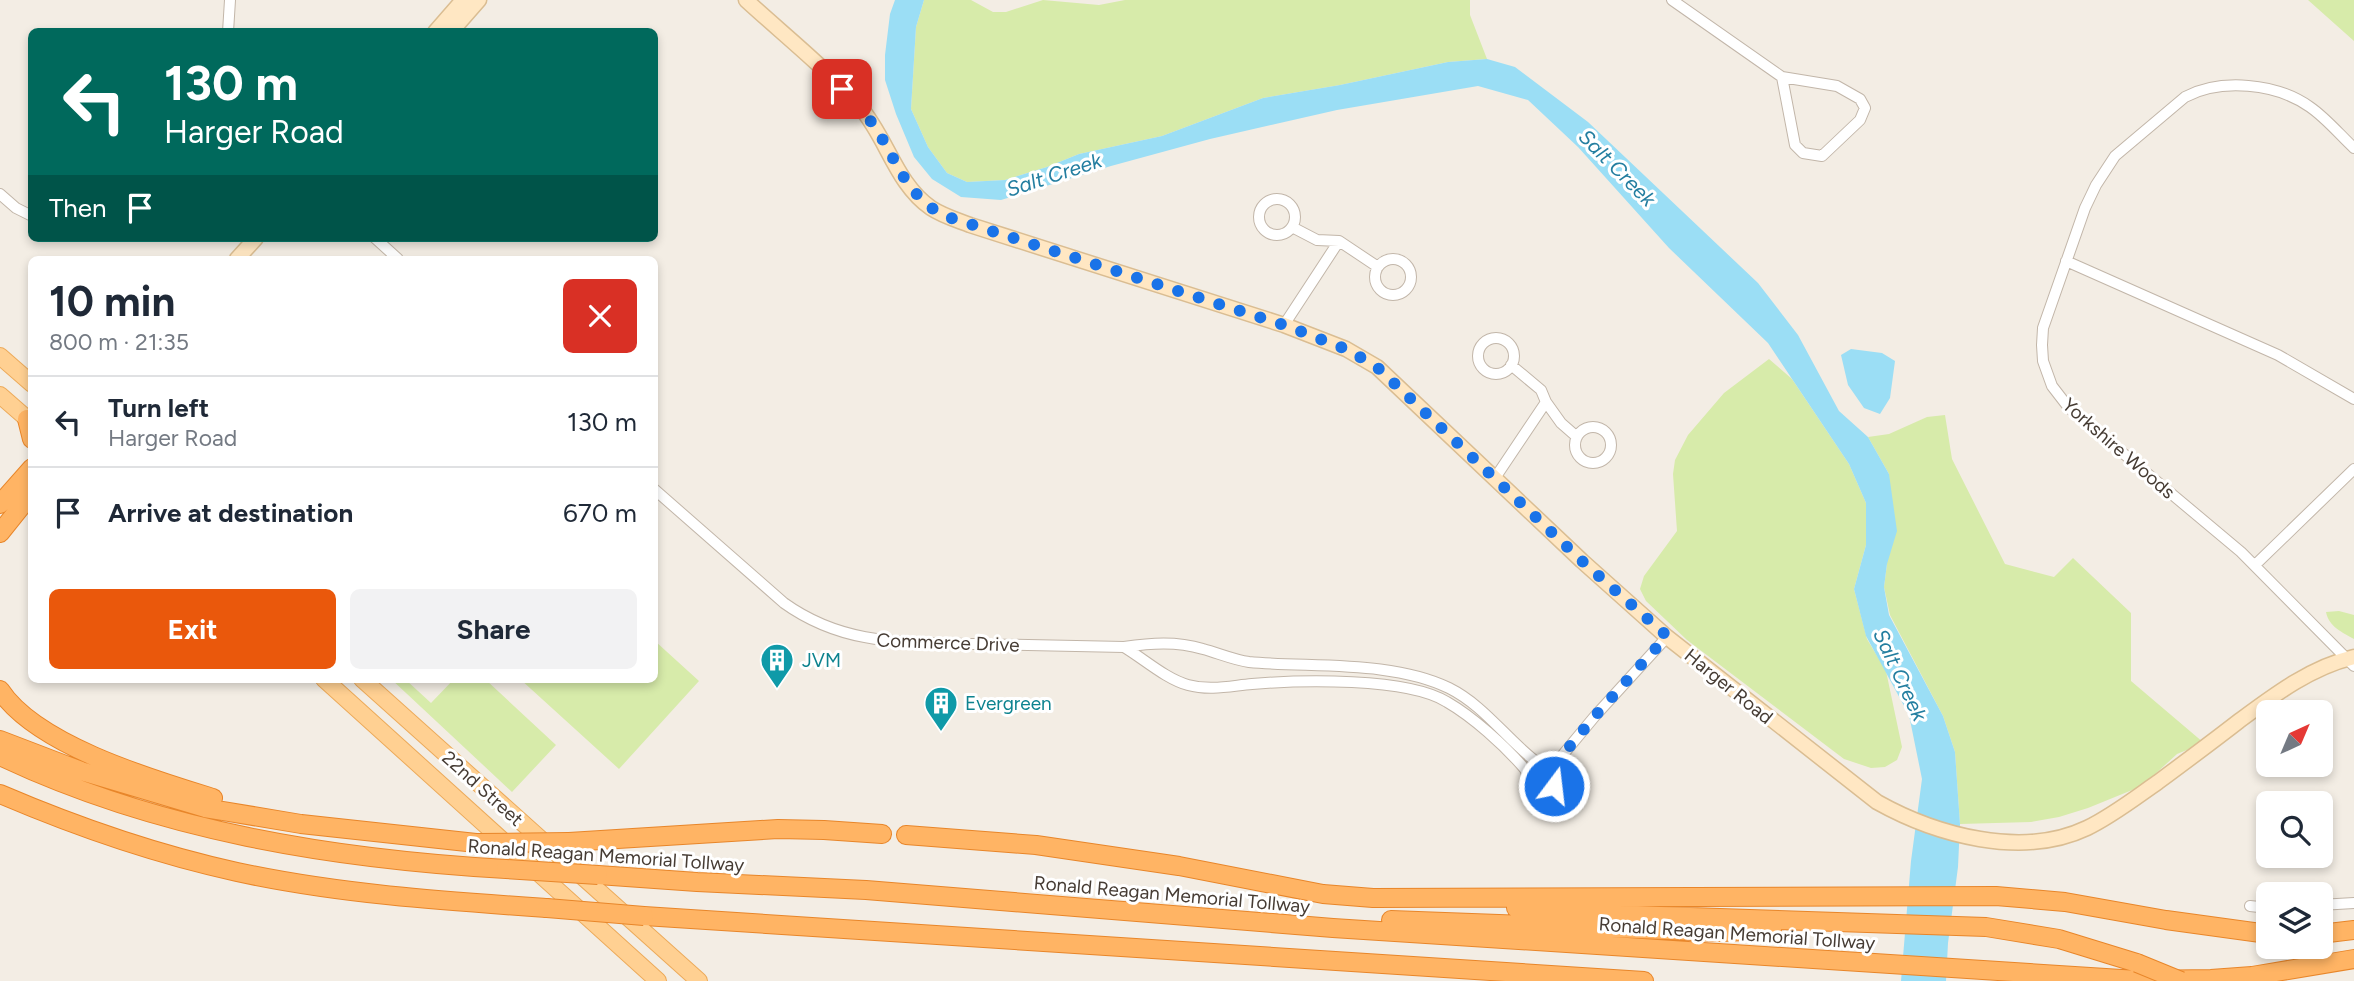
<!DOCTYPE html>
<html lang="en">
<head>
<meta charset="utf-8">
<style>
	body { margin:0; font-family:Figtree,sans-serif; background:#f2f2f3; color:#1f2937; height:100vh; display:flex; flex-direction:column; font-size:26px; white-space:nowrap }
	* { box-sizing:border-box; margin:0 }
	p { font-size:23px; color:#747a83 }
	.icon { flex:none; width:38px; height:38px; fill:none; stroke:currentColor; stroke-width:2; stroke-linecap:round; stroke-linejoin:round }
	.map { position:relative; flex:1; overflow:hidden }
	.side { position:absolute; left:28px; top:256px; width:630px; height:427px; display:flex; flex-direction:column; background:#fff; border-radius:10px; box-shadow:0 4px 10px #0003 }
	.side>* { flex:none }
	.banner { position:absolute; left:28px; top:28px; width:630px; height:214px; border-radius:10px; box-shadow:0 4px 10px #0003; background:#00695c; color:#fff; overflow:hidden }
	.needle { width:46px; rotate:44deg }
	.buttons { position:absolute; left:2256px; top:700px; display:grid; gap:14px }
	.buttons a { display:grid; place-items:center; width:77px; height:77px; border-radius:10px; background:#fff; box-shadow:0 4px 10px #0003; font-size:35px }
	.pin { position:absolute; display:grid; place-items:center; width:60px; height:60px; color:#fff; margin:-30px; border-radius:14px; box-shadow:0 4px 10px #0006 }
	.me { position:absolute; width:77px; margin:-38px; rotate:15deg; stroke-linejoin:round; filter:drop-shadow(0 0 5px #0008) }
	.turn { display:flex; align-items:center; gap:24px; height:147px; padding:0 21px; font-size:32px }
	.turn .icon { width:91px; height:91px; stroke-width:2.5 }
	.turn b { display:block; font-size:49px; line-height:60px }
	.then { display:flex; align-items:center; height:66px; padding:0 21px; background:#0003; gap:14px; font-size:26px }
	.round { display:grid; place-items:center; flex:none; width:74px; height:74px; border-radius:10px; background:#f2f2f3 }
	.summary { display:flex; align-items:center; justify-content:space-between; height:119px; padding:0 21px }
	h1 { font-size:42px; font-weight:700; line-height:52px }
	.cta { display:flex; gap:14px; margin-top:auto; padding:14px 21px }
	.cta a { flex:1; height:80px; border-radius:10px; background:#ea580c; color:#fff; font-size:28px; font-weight:700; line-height:80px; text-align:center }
	.cta a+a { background:#f2f2f3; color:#1f2937 }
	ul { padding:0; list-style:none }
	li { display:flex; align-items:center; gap:21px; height:91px; padding:0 21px; border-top:2px solid #e0e1e3 }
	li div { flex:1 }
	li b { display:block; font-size:26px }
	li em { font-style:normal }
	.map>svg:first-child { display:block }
	.green { fill:#d7ebaa }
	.water { fill:#9bdef5 }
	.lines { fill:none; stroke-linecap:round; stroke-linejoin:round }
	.street-casing { stroke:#c2b6a9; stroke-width:12 }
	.secondary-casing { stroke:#dabd92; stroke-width:17 }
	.primary-casing { stroke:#ecaa5a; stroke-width:18 }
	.highway-casing { stroke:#e8862a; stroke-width:20 }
	.street { stroke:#fff; stroke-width:10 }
	.secondary { stroke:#ffe7c3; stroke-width:14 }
	.primary { stroke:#ffd092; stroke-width:16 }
	.highway { stroke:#ffb464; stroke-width:18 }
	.highway-bridge-casing { stroke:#e8862a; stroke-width:20; stroke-linecap:butt }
	.highway-bridge { stroke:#ffb464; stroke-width:18 }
	.route { stroke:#1a73e8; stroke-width:12; stroke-dasharray:0 21.6 }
	.labels { text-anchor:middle; stroke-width:6; stroke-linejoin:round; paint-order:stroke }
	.street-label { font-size:19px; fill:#463c34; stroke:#fff }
	.culture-label { font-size:19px; fill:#0d838f; stroke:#fff; text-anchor:start }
	.water-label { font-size:21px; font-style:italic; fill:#237ea0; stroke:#fff }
</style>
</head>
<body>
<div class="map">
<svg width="2354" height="981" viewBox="0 0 2354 981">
	<rect width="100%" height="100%" fill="#f3ede4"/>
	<path class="green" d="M924,0H971L993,12H1006L1043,0L1099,5L1125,0H1470V15L1487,59L1448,62L1340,85L1263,98L1162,136L1079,154L1047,167L1005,180L967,182L947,173L928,147L911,109L916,27Z
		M2308,0H2354V41Z
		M1769,359L1792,379L1849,464L1866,503V545L1854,589L1867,639L1886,671L1902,747L1897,760L1885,767L1871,768L1844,759L1687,640L1646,601L1640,589L1644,576L1677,531L1673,474L1675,460L1688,435L1724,393Z
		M1945,415L1952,459L2005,564L2054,577L2073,558L2131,613V681L2204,743L2177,754L2142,786L2088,808L2059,817L2031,822L1960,824L1955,752L1943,716L1890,615L1884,587L1887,564L1889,474L1868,437L1889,434L1927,417Z
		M2339,611L2354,615V639C2342,632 2329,627 2326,612Z
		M655,641L699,681L619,769L520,679H654Z
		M391,679H405L431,703L454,679H485L556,745L512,792Z"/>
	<path class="water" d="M895,0H924L916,27L911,109L928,147L947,173L967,182L1005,180L1047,167L1079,154L1162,136L1263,98L1340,85L1448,62L1487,59L1515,67L1588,122L1758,283L1798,335L1839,411L1868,437L1889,474L1897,531L1887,564L1884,587L1889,615L1943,716L1955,752L1960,824L1958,867L1948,943L1946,981H1901L1911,861L1922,779L1909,715L1866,636L1854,589L1866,545V503L1849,464L1768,343L1669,248L1578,147L1528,100L1478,86L1337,110L1210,139L1111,166L1001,200L961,197L932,179L914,157L896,114L885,80V55L890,14Z
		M1851,349L1882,353L1895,361L1890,398L1880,414L1864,408L1848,385L1841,355Z"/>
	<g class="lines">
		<defs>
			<path id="street" d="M1672,0L1782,77L1837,86L1860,99L1865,108L1860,120L1822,156L1803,153L1795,145L1782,77
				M228,32L230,0
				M2354,148C2340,135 2326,118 2310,107C2276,83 2221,78 2185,97L2115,156L2096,185L2085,208L2043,328L2042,345L2043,361L2052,386L2069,408L2241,552L2354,666
				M0,194L16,208L32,216
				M1259 217a18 18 0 1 1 36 0a18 18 0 1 1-36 0Z
				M1292,227L1317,240L1339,241L1378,267
				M375,238L398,259
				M1375 277a18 18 0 1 1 36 0a18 18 0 1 1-36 0Z
				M2066,261L2278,355L2354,399
				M1284,325L1339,241
				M1478 356a18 18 0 1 1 36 0a18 18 0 1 1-36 0Z
				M1511,365L1541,390L1546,402L1561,423L1577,437
				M1575 445a18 18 0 1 1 36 0a18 18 0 1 1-36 0Z
				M1495,478L1546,402
				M654,489L784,603C844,646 904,642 974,644C1024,645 1074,646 1124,647C1151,643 1176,641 1203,649C1218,653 1234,660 1249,662C1312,668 1391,660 1449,688C1483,705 1505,737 1534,760C1544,768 1571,773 1547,793L1533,791C1526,783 1530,775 1524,768C1504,745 1473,717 1447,702C1407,677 1299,680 1252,684C1230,686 1210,691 1188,685C1166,679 1144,659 1124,647
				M2255,565L2354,469
				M1551,769L1595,716L1667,637
				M2320,905L2354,903
				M2250,906L2268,908"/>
			<path id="secondary" d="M746,0C784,35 826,68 860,107C887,138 896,184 931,208C943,216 957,220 970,225L1284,325L1346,349L1377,367L1582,561L1667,637L1877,802C1936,835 2022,859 2087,828C2112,816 2135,798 2158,782C2185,762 2212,742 2239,721C2274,695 2311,667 2354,657
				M435,32L463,0
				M451,32L479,0
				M237,259L256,238"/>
			<path id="primary" d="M0,356L32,384
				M0,395L32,423
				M324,679L658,981
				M362,679L699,981"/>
			<path id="highway" d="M27,419L32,439
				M0,504L32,468
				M0,533L32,493
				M0,690C36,745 151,779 213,798
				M0,740L81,771L205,808L301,824L476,843
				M0,756C158,831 333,859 506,869
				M0,794C77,827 155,854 237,872C338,894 444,901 547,908
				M906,835L1036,845L1179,866L1323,894L1373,898L1996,896L2065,902L2166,920L2268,934
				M569,842L778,829L824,830L882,834
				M598,875L697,882L866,890L1333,928L2137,980L2211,979L2252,976L2354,959
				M1516,908L1600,914L1986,927L2059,939L2137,963
				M644,916L1644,981
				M1391,920L1721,932L1772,930
				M2320,934L2354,930"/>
		</defs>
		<use href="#street" class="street-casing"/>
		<use href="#secondary" class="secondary-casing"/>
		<use href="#primary" class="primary-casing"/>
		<use href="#highway" class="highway-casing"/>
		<use href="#street" class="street"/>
		<use href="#secondary" class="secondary"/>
		<use href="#primary" class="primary"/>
		<use href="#highway" class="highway"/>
		<defs>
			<path id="highway-bridge" d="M476,843L569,842
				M506,869L598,875
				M547,908L644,916
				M2137,963L2181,981"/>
		</defs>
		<use href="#highway-bridge" class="highway-bridge-casing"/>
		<use href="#highway-bridge" class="highway-bridge"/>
	</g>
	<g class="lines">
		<path class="route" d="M842,89C855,102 867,115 877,130C899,165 904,191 942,215L1284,325L1346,349L1377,367L1582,561L1667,636L1595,716L1551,769L1556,777L1554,786"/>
	</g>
	<defs>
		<symbol id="building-pin" viewBox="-11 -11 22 30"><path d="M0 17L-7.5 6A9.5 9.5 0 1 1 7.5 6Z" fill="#0f9aa8" stroke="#fff"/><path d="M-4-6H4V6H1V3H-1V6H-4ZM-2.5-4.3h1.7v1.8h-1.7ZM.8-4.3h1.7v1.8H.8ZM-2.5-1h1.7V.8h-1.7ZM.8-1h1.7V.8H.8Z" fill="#fff"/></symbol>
	</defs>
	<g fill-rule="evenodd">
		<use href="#building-pin" x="758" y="641" width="38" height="52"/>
		<use href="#building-pin" x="922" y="684" width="38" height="52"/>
	</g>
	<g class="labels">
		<g class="street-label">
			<text transform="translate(2119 448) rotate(41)" y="7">Yorkshire Woods</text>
			<text transform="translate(948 642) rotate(2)" y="7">Commerce Drive</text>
			<text transform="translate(1729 686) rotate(39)" y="7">Harger Road</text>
			<text transform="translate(483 788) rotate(42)" y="7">22nd Street</text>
			<text transform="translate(606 855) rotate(4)" y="7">Ronald Reagan Memorial Tollway</text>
			<text transform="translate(1172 894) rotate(5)" y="7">Ronald Reagan Memorial Tollway</text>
			<text transform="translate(1737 933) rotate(4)" y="7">Ronald Reagan Memorial Tollway</text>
		</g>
		<g class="culture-label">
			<text x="802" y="667">JVM</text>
			<text x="965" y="710">Evergreen</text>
		</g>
		<g class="water-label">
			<text transform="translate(1617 168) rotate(45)" y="7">Salt Creek</text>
			<text transform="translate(1054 175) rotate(-18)" y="7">Salt Creek</text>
			<text transform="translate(1900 675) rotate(65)" y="7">Salt Creek</text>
		</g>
	</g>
</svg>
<div class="buttons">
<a><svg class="needle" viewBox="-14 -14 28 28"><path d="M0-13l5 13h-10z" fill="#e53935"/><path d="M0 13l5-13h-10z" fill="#747a83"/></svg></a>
<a><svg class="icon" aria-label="search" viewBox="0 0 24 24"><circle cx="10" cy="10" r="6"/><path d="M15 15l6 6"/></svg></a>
<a><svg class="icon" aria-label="layers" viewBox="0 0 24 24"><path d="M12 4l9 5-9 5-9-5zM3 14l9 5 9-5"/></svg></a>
</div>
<div class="pin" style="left:842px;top:89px;background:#d93025"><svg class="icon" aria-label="arrive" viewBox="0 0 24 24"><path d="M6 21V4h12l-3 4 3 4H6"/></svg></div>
<svg class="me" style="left:1554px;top:786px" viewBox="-20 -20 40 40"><circle r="17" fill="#1a73e8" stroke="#fff" stroke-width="3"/><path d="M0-11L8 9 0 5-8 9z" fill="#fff"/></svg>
<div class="banner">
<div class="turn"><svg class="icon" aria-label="left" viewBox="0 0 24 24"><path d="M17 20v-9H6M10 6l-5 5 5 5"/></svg><div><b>130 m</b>Harger Road</div></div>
<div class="then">Then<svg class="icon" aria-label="arrive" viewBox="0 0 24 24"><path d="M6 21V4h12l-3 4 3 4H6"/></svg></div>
</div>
<section class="side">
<div class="summary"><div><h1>10 min</h1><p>800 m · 21:35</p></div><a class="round" style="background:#d93025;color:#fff"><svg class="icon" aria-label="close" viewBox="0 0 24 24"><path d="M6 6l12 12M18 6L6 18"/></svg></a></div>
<ul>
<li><svg class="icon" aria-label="left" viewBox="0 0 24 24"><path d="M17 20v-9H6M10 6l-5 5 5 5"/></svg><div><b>Turn left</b><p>Harger Road</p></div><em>130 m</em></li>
<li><svg class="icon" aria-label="arrive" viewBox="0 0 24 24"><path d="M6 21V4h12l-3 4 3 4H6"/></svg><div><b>Arrive at destination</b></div><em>670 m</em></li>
</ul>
<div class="cta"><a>Exit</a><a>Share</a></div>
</section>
</div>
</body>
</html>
